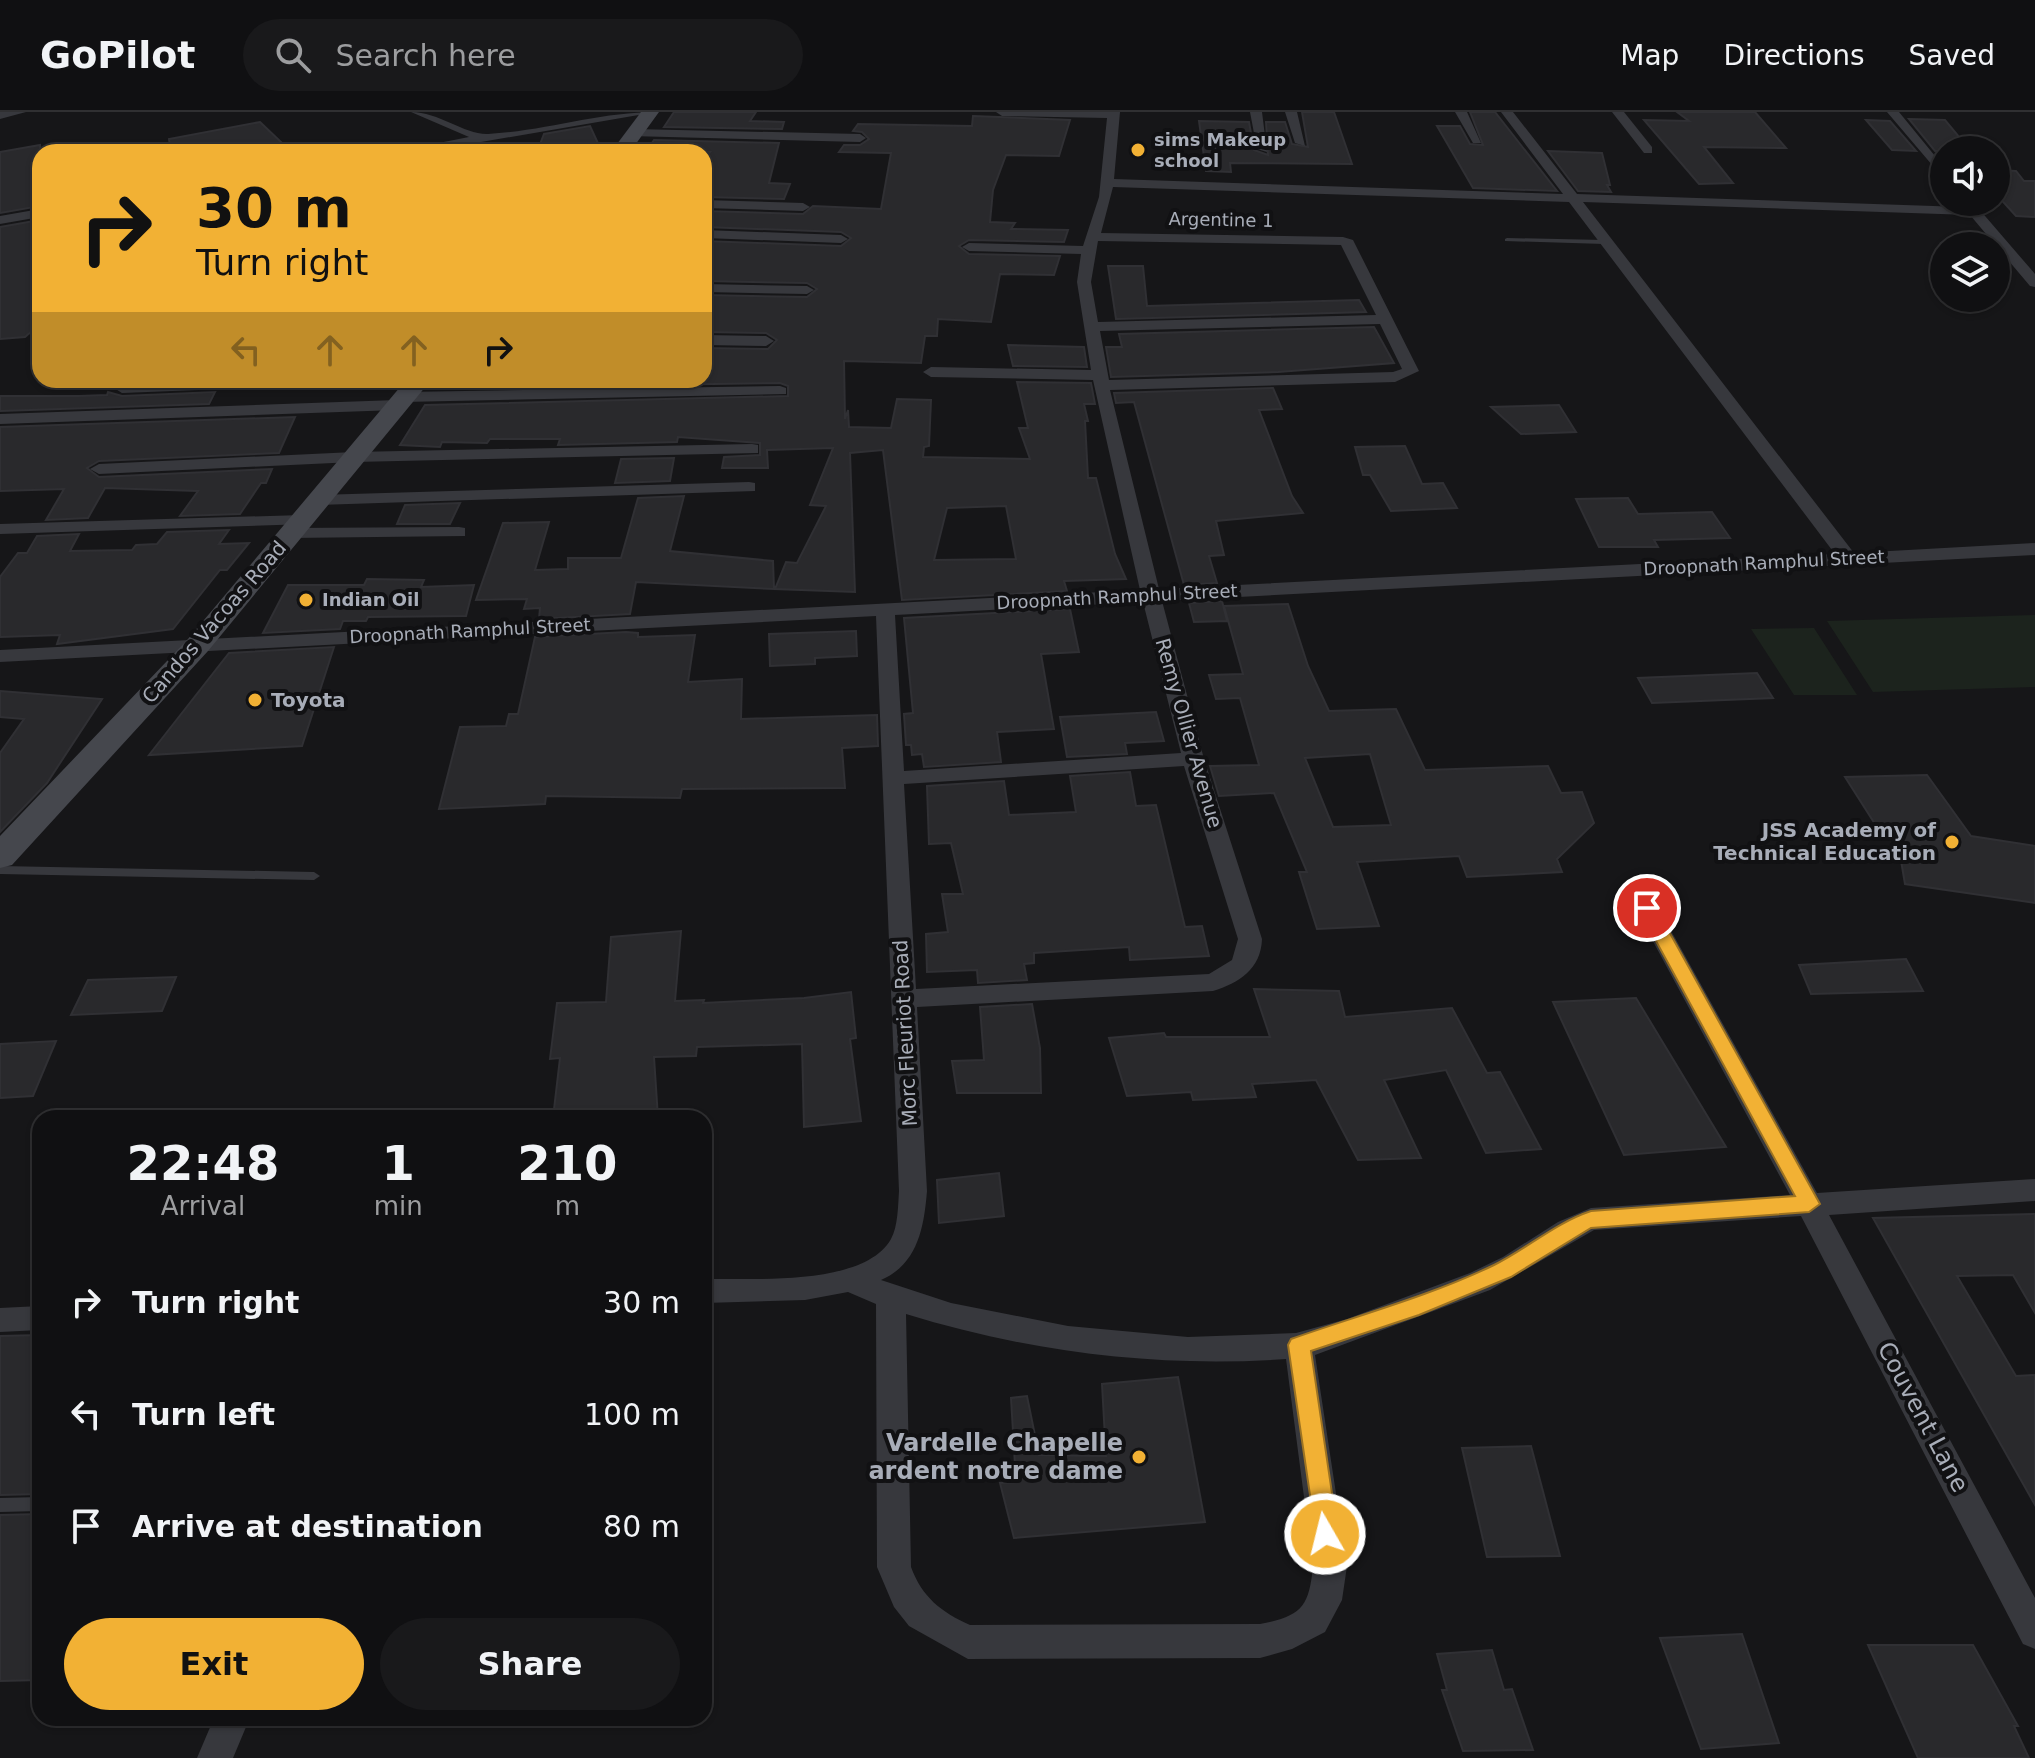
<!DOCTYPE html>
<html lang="en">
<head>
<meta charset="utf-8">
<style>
	body { margin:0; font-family:"DejaVu Sans",sans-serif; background:#19191b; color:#f1f3f6; height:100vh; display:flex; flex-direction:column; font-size:30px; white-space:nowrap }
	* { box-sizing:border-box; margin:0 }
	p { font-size:26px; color:#9c9d9f }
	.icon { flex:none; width:44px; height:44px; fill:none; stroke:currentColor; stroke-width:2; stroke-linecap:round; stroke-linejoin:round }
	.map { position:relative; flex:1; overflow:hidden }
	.details { position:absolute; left:32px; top:998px; width:680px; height:616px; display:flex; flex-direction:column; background:#101012; border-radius:24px; box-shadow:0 2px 6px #0004,0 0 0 2px #303032 }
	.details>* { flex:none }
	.hud { position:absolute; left:32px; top:32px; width:680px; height:244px; border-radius:24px; box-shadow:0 2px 6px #0004,0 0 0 2px #303032; background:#f2b134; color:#111; overflow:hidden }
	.buttons { position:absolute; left:1930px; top:24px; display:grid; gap:16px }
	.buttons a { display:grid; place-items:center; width:80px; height:80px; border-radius:50%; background:#101012; box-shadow:0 2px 6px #0004,0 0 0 2px #303032; font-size:40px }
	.pin { position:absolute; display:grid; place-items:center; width:68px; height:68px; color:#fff; margin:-34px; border:4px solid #fff; border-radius:50%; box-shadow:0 2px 8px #0007 }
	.me { position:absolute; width:88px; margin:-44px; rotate:352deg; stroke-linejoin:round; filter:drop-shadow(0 0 6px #0008) }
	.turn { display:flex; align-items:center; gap:28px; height:168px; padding:0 32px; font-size:36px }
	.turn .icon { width:104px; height:104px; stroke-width:2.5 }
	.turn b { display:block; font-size:56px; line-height:68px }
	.lanes { display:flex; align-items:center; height:76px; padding:0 32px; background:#0003; justify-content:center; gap:40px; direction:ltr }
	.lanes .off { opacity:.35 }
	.eta { display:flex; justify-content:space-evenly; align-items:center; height:136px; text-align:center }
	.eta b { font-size:48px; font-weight:600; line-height:56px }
	.primary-button { display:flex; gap:16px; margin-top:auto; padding:16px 32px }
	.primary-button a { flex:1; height:92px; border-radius:48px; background:#f2b134; color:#111; font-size:32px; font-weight:600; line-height:92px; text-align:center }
	.primary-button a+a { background:#19191b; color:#f1f3f6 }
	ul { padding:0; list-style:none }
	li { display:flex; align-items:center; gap:24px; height:112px; padding:0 32px }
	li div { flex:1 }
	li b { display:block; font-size:30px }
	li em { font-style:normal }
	header { display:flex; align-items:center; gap:48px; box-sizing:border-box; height:112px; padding:0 40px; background:#101012; border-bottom:2px solid #303032 }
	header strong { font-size:38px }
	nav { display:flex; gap:44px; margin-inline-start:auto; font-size:28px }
	.search { width:560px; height:72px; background:#19191b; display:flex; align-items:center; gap:20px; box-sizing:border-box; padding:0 28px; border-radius:44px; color:#9c9d9f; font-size:30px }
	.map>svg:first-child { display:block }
	.green { fill:#1c231d }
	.building { fill:#29292c; stroke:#303034; stroke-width:2; fill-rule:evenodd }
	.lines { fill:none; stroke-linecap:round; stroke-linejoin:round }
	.lane { fill:#37383d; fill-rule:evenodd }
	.street { fill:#37383d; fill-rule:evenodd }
	.secondary { fill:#45474d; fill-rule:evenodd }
	.route { fill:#f2b134; stroke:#9d7322; stroke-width:2 }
	.poi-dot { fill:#f2b134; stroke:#111113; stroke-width:3 }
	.labels { text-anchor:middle; stroke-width:8; stroke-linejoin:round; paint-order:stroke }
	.far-poi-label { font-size:18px; font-weight:bold; fill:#a8adb8; stroke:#111113; text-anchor:start }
	.far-street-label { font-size:18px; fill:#a8adb8; stroke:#111113 }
	.street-label { font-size:20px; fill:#a8adb8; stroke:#111113 }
	.poi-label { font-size:20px; font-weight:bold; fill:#a8adb8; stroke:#111113; text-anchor:start }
	.near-street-label { font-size:24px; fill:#a8adb8; stroke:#111113 }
	.near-poi-label { font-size:24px; font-weight:bold; fill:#a8adb8; stroke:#111113; text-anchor:end }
</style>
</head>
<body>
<header>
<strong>GoPilot</strong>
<div class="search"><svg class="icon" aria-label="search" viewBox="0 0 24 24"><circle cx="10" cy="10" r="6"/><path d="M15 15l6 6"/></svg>Search here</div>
<nav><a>Map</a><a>Directions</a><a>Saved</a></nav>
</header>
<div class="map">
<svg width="2035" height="1646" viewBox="0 0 2035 1646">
	<rect width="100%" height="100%" fill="#161618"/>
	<path class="green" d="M2035,503V575L1873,580L1827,509Z
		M1814,516L1857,583H1794L1751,517Z"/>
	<path class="building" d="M674,0H756L750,9L784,10L782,17L664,15Z
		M1302,0H1334L1352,52L1230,51L1231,60L1206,59L1199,9L1249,10L1254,38L1268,43L1266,10H1285L1292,32L1308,35Z
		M1470,0H1495L1557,79L1473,76L1437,14H1460L1470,32L1483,33Z
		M1677,0H1755L1786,36L1704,35L1733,71L1699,72L1644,8L1689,9Z
		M973,4L1070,8L1059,44L1006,43L993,78L990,110L1015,111L1011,117L1068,118L1064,130L969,128L959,134L969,142L1060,144L1054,163L1000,162L991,210L938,207L937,224H925L921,251L844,249L845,307L848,298L849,315L891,316L897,287L931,288L929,334L924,335L923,345L1030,347L1019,316H1028L1017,270L1091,271L1095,292H1084L1088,309H1085L1088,366H1096L1115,442L1126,467L1064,469L1067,479L902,488L883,338L850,341L855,480L775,477L786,450L797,451L826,394L810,393L833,336L767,338L768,356H722L724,345L760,343V331L678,325L677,330L558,333L560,327H490L487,331L442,330L440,335L400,333L425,293L788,284V274L780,271L442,276L446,268H704V236L768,237L777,228L766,221L704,220V183L807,185L817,177L807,171L704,169V129L841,134L851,126L841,120L704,115V99L803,102L813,94L881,97L891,41L839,40L844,33H860L869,27L862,20L853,19L858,12L972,14ZM1006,394L1016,447L934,448L947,396Z
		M1909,7L1945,8L1970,38L1935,39Z
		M1866,8L1890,9L1916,39L1892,38Z
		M260,10L282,31L248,40H171L169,27Z
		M590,14L602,40H537L544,22Z
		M654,28L779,31L769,71L790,72L784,87L704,85V47L710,40H646Z
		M40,33V94L0,101V40Z
		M1548,39L1602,41L1610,73H1607L1611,80L1578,79Z
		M1996,58L2016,59L2024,69H2035V105L2016,104L1996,82Z
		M40,108V212L25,225L0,227V115Z
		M1108,154H1143L1147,194L1359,188L1366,200L1116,207Z
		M1374,215L1394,251L1278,260L1111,265L1106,235H1122L1119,222Z
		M1008,233L1084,235L1087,255L1013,254Z
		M1273,276L1282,297L1259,298L1292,384L1303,401L1216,409L1224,443L1209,444L1217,471L1184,473L1134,290L1116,291L1114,281Z
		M108,280L122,284L215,280L209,292L0,299V284H79L107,283Z
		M1559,293L1576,320L1521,322L1491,295Z
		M295,305L279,341L99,349L87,356L99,365L272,357L266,371H261L240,402L180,404L198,379L105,376L88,406L46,408L64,377L0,379V315Z
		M1405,334L1422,372L1443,371L1457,396L1391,399L1370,363H1363L1355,335Z
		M674,346L670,369L615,371L621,347Z
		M684,384L670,439L773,449L774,477L636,470L630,502L539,507L540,496L524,497L527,487L476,488L503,411L549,410L535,458L568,457V446H621L638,386Z
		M1628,386L1638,402L1712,400L1730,426L1654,428L1658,435H1599L1576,387Z
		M460,391L450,412H397L405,393Z
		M229,418L219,432L249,431L227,458H220L173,517L57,532L60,523L0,525V465L18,441H27L37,424L79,422L70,439L132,438L136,433L157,432L167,420Z
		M367,467L424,468L421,475L474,473L466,504L368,505L366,509H343L340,517L263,521L288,473H364Z
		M1222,489L1227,509L1194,510L1189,491Z
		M1288,492L1308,554L1329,599L1396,597L1425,658L1548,654L1561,681L1582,680L1594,711L1557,747L1562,760L1467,765L1459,744L1357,750L1379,814L1317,817L1299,760H1307L1274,681L1219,684L1210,654L1259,653L1240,586L1216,587L1209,563L1243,562L1224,494ZM1370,642L1391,713L1333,715L1305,646Z
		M1070,497L1079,540L1041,542L1054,617L997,620L1001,650L924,655L922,642L912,643L911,633H906L904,602L913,601L904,506Z
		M856,519L857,544L815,546V552L770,554L769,522Z
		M626,520L638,521V525L695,523L688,570L742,567L741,607L877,603L878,634L842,636L845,676L682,677L680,686L546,684L545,692L439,697L460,615L506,614L509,602H518L535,525Z
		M334,535L302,634L149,643L229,541Z
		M1757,561L1773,586L1652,591L1638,566Z
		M0,579L102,587L47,671L0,720V641L24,607L0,605Z
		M1156,600L1164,629L1125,631L1127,642L1067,645L1060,605Z
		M1130,660L1136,694L1156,693L1185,815L1202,814L1209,844L1130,848L1129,835L1034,841V851L1024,852L1027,868L978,871L977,858L927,860L926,822L948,820L942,782H963L951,731L929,732L927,674L1004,669L1009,703L1076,700L1070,664Z
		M1927,663L1971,724L2035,734V791L1905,772L1897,725L1882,723L1845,665Z
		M681,819L675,889L704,888L703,891L804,886L851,880L856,926L850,927L861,1009L804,1015L802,932L697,935L696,944L654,945L658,1006H553L560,946L550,947L557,891L606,890L611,825Z
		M1906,847L1923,879L1811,882L1799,853Z
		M176,865L162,899L71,903L88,868Z
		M1254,877L1339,879L1345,905L1452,896L1487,961L1500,960L1541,1037L1486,1041L1446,958L1384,968L1421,1046L1358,1048L1316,968L1252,972L1256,985L1193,988L1191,980L1127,984L1109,926L1164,921L1166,925H1270Z
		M1636,886L1726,1035L1624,1043L1553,890Z
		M1032,892L1040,936L1041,981H957L952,949L984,948L980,895Z
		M56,929L33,984L0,986V932Z
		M999,1061L1004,1104L939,1111L937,1068Z
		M2035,1102V1201L2013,1163L1957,1164L2016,1264L2035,1263V1393L1873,1106Z
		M40,1223V1382L0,1383V1224Z
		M1178,1265L1205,1410L1014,1426L1000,1371L1016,1370L1011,1286L1027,1284L1039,1343L1106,1344L1102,1272Z
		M1531,1334L1560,1444L1487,1445L1462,1336Z
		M40,1402V1568L0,1569V1403Z
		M1742,1522L1779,1631L1701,1637L1660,1526Z
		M1868,1533H1973L2018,1614H2014L2029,1646H1918Z
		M1492,1538L1504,1578L1512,1577L1533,1638L1463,1639L1442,1578H1447L1437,1542Z"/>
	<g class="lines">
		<path class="lane" d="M1507,126L1604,128L1607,130L1604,132L1505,129V127Z
			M0,754L314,760L320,764L314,768L0,762Z
			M40,1385V1399L0,1400V1386Z"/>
		<path class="street" d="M0,0H26L0,7Z
			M411,0C439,0 465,23 488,22C545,19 599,0 656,0L423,40H393L469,25Z
			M996,0H1120L1114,67L1563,82L1501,0H1513L1577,82L1963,95L1959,90H1973L2035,162V175L2030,174L1970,103L1583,90L1854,441L2035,431V443L1162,489L1204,647L1262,827C1261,857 1239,871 1213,879L917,895L927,1079C924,1115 918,1152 881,1168L951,1191L1068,1214L1188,1225L1296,1221L1347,1207L1470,1161L1503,1145L1558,1110L1591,1096L1790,1083L1635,796L1639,790H1655L1817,1081L2035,1067V1089L1829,1103L2035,1486V1537L2023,1532L1801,1104L1594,1118L1490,1178L1315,1243L1347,1454L1342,1488L1325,1520L1292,1537L1260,1546L968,1547L909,1514L894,1495L877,1455L876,1192L848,1180L805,1188L704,1191V1167C751,1166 864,1175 891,1127C898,1114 898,1094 899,1079L876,504L0,550V538L1140,478L1093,268L931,265L923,260L931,255L1091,258L1077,170L1081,142L969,139L962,135L969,131L1083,134L1099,85L1107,6L1002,4ZM1113,75L1569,90L1835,442L1159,477L1110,278L1395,270L1419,259L1353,128L1343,125L1101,121ZM1098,129L1341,133L1376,203L1098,210L1091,170ZM1380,212L1402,257L1393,260L1109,268L1100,219ZM1143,490L1181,641L904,659L895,503ZM1184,654L1238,827L1232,848L1209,862L916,877L904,672ZM906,1202C1029,1240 1157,1256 1286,1247L1313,1454C1309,1496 1301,1504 1260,1512L970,1513C941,1500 922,1485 911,1455Z
			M1250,0H1262L1267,40L1257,37Z
			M1285,0H1297L1305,34L1295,31Z
			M1455,0H1467L1481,31H1473Z
			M1612,0H1624L1652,35V41H1644Z
			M1887,0H1899L1944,55V67Z
			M634,17L860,22L866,26L860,30L630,24L628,21Z
			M704,88L803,91L810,95L803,99L704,96Z
			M40,97V105L0,112V104Z
			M704,118L841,123L848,127L841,131L704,126Z
			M704,172L807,174L814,178L807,182L704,180Z
			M704,223L766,224L774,229L766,234L704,233Z
			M202,268H330L322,273L122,281L114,276L122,271Z
			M780,274L786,276V282L403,290V296L397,298L0,312V302L397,288V282L403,280Z
			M752,332L758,333V341L354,350L99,362L90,357L99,352L354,340Z
			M749,370L755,371V379L318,393L309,388L318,383Z
			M302,403L308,404V412L0,422V412Z
			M459,415L465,416V424L290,426L281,421L290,416Z
			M40,1194V1218L0,1220V1196Z
			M214,1606H242L246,1615L233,1646H197Z"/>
		<path class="secondary" d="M641,0H659L630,40H611Z
			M406,268H431L208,539L12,753L0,756V724L188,527Z"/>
	</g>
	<path class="route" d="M1647,790L1656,796L1820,1092L1809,1100L1591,1116L1511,1165L1419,1203L1311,1239L1338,1422L1334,1431L1325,1434L1317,1431L1288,1233L1291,1227C1359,1203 1430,1184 1494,1153C1528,1136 1555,1111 1591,1099L1795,1084L1638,796Z"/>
	<g class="poi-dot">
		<circle cx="1138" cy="38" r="8"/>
		<circle cx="306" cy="488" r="8"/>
		<circle cx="255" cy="588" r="8"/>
		<circle cx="1952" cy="730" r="8"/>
		<circle cx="1139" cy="1345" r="8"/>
	</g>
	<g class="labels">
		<g class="far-poi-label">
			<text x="1154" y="34">sims Makeup<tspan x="1154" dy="21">school</tspan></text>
			<text x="322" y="494">Indian Oil</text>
		</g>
		<g class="far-street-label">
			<text transform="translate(1221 108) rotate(1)" y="6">Argentine 1</text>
			<text transform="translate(1764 451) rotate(-3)" y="6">Droopnath Ramphul Street</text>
			<text transform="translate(1117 485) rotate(-3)" y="6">Droopnath Ramphul Street</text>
			<text transform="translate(470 519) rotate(-3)" y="6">Droopnath Ramphul Street</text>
		</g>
		<g class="street-label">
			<text transform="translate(214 510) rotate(-49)" y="7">Candos Vacoas Road</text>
			<text transform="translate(1189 621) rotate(74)" y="7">Remy Ollier Avenue</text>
			<text transform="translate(905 921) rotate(-93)" y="7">Morc Fleuriot Road</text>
		</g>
		<g class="poi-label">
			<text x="271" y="595">Toyota</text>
			<text x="1936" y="725" text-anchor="end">JSS Academy of<tspan x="1936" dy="23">Technical Education</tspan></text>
		</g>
		<g class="near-street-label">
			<text transform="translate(1923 1305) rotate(62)" y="8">Couvent Lane</text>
		</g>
		<g class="near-poi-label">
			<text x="1123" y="1339">Vardelle Chapelle<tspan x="1123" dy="28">ardent notre dame</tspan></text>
		</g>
	</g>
</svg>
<div class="buttons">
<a><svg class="icon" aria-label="sound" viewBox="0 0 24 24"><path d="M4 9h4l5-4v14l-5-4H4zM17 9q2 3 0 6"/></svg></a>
<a><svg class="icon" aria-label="layers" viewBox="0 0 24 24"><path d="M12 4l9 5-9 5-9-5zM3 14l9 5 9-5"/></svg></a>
</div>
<div class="pin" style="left:1647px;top:796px;background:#d93025"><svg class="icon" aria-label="arrive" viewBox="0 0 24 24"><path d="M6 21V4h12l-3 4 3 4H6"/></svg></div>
<svg class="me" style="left:1325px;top:1422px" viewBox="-20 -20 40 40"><circle r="17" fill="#f2b134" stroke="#fff" stroke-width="3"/><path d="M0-11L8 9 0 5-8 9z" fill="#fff"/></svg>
<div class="hud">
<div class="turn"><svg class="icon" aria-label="right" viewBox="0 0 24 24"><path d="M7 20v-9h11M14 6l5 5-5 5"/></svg><div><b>30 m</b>Turn right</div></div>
<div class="lanes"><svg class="icon off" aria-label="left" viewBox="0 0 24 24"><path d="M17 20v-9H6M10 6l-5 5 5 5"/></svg><svg class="icon off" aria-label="ahead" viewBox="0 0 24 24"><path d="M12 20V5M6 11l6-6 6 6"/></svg><svg class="icon off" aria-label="ahead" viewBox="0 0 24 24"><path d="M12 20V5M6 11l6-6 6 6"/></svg><svg class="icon" aria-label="right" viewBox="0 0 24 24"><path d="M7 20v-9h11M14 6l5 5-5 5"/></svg></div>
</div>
<section class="details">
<div class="eta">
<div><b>22:48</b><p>Arrival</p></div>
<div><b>1</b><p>min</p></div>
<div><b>210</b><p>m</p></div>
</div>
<ul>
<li><svg class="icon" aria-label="right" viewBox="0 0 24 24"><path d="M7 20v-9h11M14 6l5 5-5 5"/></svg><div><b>Turn right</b></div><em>30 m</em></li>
<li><svg class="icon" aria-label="left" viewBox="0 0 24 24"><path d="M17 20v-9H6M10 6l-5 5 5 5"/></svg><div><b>Turn left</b></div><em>100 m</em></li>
<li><svg class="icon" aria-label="arrive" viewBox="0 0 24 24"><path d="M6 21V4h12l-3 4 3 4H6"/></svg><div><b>Arrive at destination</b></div><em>80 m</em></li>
</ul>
<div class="primary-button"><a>Exit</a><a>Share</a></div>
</section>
</div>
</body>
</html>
